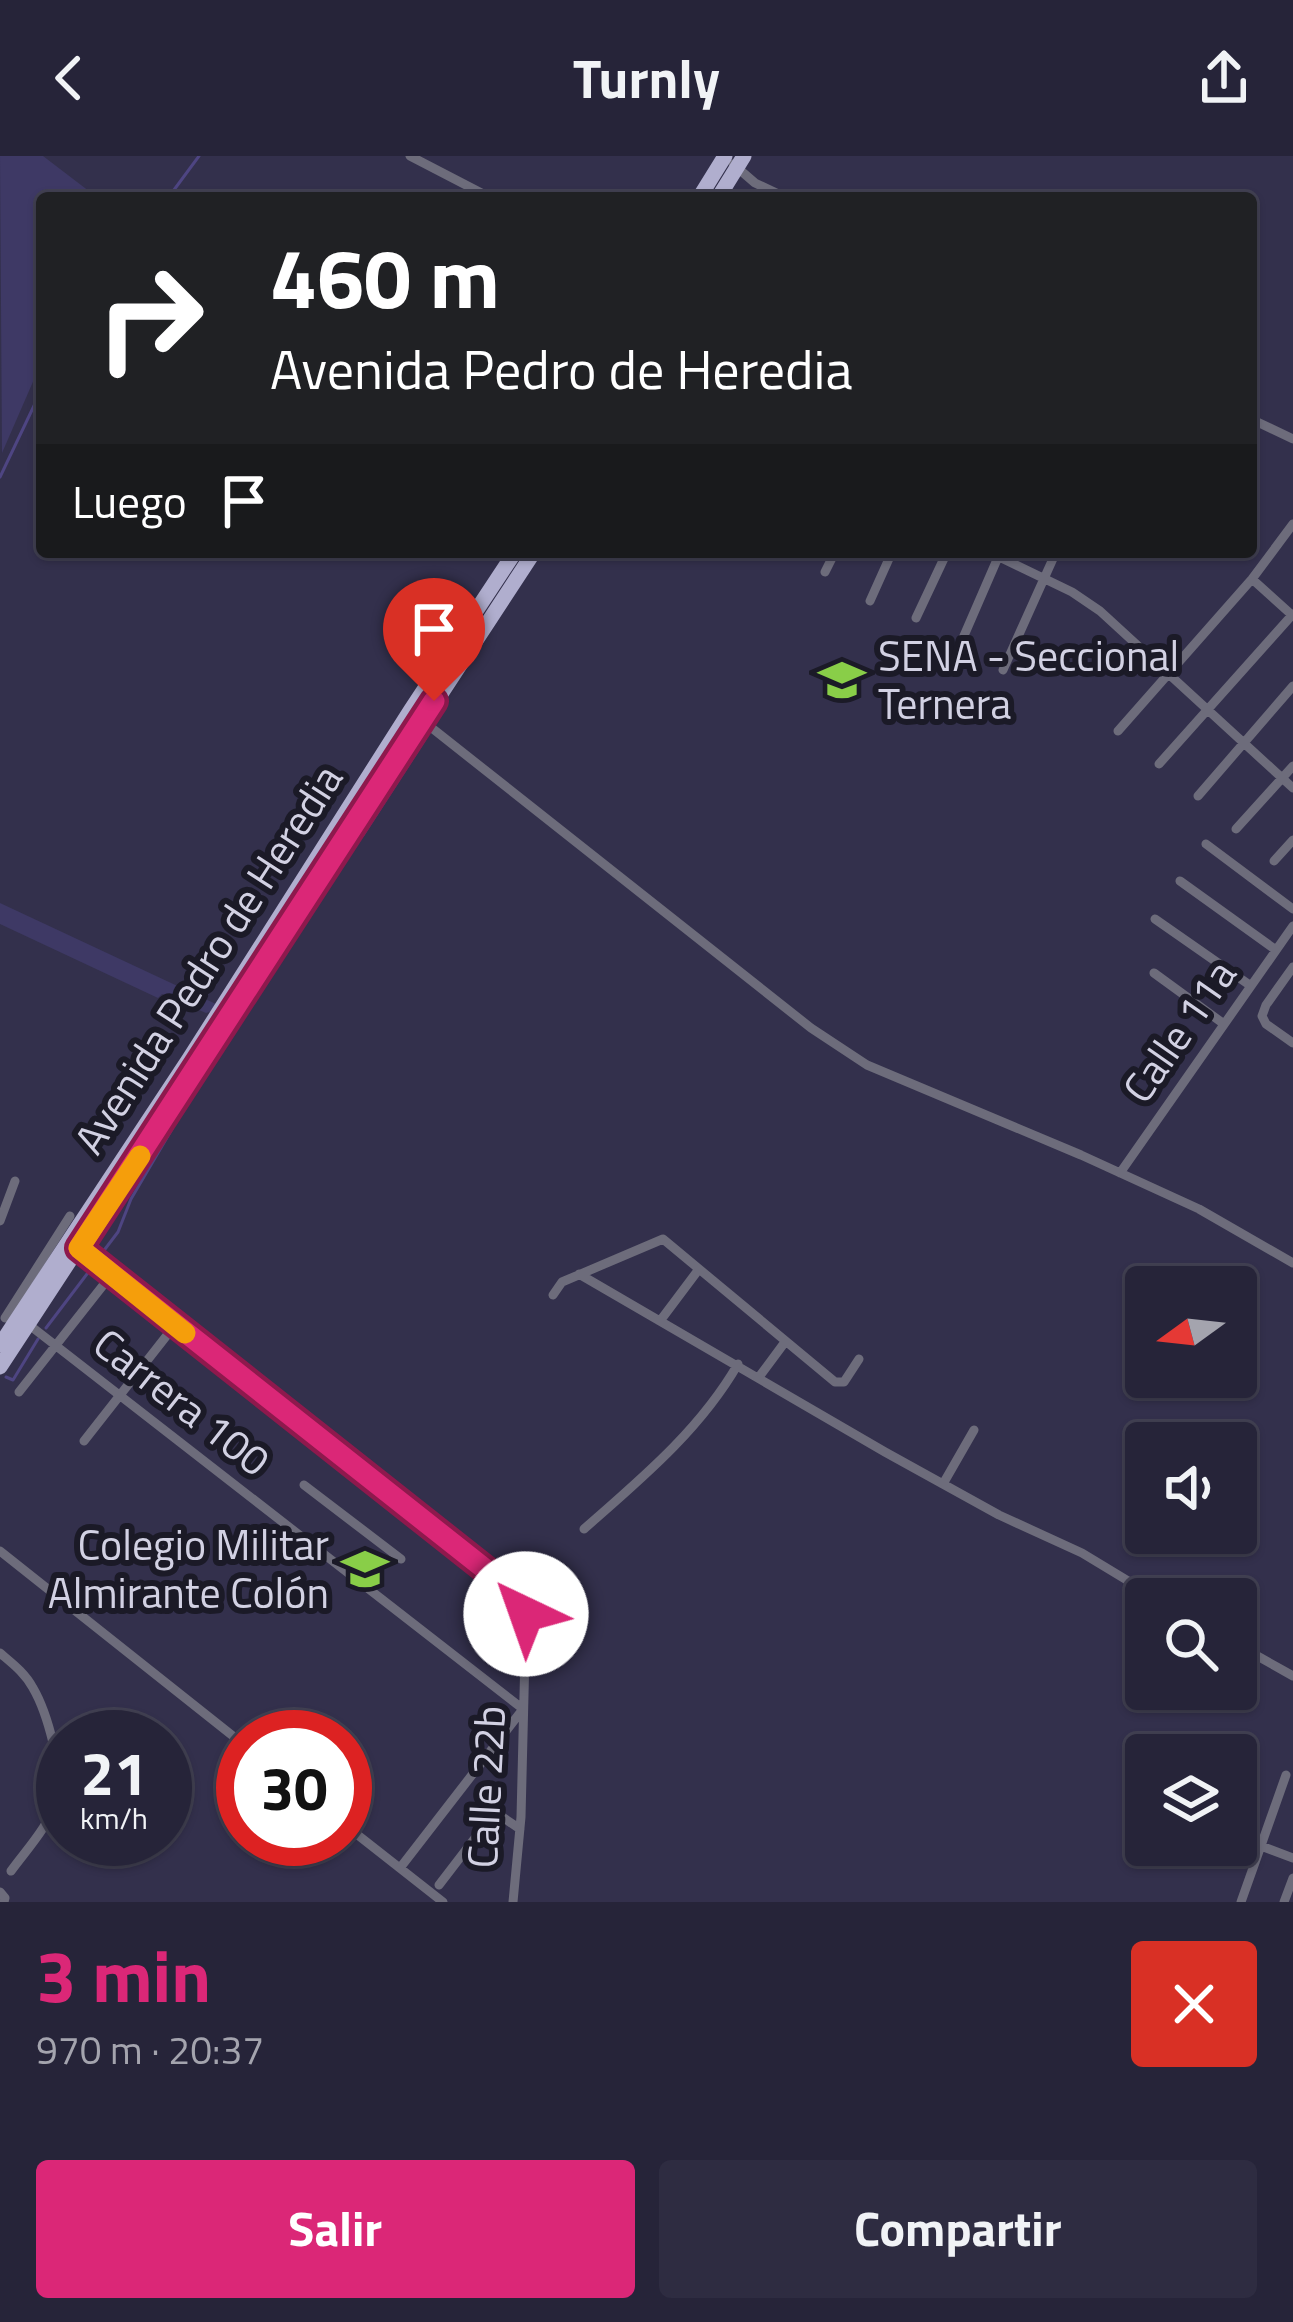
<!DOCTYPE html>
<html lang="es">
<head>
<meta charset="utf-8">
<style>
	body { margin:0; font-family:"Titillium Web",sans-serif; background:#2e2c41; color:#f1f3f6; height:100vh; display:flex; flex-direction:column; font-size:45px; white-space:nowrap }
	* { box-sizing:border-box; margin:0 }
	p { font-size:39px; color:#a4a4ae }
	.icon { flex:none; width:66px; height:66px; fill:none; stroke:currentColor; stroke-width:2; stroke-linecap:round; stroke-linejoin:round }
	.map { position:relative; height:1746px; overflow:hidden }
	.sheet { display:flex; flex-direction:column; background:#262439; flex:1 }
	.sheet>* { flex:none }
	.banner { position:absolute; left:36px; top:36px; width:1221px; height:366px; border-radius:12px; box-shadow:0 3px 9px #0004,0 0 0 3px #424153; background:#202124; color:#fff; overflow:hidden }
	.needle { width:78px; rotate:255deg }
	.controls { position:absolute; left:1125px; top:1110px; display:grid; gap:24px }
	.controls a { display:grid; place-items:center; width:132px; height:132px; border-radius:12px; background:#262439; box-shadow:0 3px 9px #0004,0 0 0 3px #424153; font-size:60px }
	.speed { position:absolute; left:36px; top:1554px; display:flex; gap:24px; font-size:60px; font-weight:700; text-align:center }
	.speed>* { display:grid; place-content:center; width:156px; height:156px; border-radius:50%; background:#262439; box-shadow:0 3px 9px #0004,0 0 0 3px #424153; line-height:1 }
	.speed small { font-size:30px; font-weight:400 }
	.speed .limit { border:18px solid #d22; background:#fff; color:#111 }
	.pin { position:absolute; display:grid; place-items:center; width:102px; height:102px; color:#fff; margin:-123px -51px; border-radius:50% 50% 50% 0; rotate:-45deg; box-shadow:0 0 12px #0007 }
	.pin .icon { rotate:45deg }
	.me { position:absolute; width:132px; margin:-66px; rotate:318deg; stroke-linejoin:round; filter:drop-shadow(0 0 9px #0008) }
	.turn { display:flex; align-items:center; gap:42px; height:252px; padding:0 36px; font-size:54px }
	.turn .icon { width:156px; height:156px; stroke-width:2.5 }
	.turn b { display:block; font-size:84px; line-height:102px }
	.then { display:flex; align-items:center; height:114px; padding:0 36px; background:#0003; gap:24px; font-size:45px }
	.round { display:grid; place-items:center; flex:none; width:126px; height:126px; border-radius:12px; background:#2e2c41 }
	.head { display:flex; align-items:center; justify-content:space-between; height:204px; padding:0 36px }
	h1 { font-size:72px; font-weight:700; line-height:90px; color:#db2777 }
	.button { display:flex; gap:24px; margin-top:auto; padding:24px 36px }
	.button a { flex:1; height:138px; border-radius:12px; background:#db2777; color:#fff; font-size:48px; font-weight:700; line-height:138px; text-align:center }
	.button a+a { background:#2e2c41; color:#f1f3f6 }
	header { display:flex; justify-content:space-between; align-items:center; height:156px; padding:0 36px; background:#262439; font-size:54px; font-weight:700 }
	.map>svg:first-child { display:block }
	.green { fill:#3e3965 }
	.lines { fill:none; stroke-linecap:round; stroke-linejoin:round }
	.stream { stroke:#4e4582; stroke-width:3 }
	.minor { stroke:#6d6c7b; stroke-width:9 }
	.trunk { stroke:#b0aece; stroke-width:15 }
	.route-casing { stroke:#8e194d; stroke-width:30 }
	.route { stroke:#db2777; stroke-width:21 }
	.slow { stroke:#f59e0b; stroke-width:21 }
	.labels { text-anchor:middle; stroke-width:12; stroke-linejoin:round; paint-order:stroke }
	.poi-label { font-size:42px; fill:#d2d1e3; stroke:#1b1a27; text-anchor:start }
	.street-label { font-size:42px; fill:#d2d1e3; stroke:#1b1a27 }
</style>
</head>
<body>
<header><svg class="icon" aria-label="back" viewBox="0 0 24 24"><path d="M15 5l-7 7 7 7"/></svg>Turnly<svg class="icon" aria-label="share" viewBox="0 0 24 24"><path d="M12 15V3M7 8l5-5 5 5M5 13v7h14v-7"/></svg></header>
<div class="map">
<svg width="1293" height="1746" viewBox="0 0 1293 1746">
	<rect width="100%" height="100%" fill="#33304c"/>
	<path class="green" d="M0,0H43L98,42H42V205L2,297Z
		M0,747L216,848L212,855L206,857L162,838L158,842L0,768Z"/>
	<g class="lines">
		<path class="stream" d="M168,42L199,0
			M0,321L42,233
			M363,679L425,583
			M342,702L352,689
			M232,871L248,846
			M99,1101L118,1076L131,1043L172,973
			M46,1172L90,1114
			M6,1221L13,1224L38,1183"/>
		<path class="minor" d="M410,0L491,42
			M733,8L755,27L787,42
			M1251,263L1293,283
			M989,396L1072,436L1100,455L1293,632
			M825,416L835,396
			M1252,423L1293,460
			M870,445L892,396
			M916,462L947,396
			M963,482L999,399
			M1003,514L1056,396
			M423,565L811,872L867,909L1081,999L1199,1053L1293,1107
			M1118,575L1252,423L1293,368
			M1159,608L1293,458
			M1198,640L1293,530
			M1236,673L1293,610
			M1206,688L1293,753
			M1274,705L1293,684
			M1180,725L1276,794
			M1155,763L1251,830
			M1293,811L1266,849L1262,860L1266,868L1293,887
			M1154,817L1224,868
			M1120,1017L1293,770
			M0,1065L15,1025
			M79,1092L514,1436L523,1447L526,1458L521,1661L513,1746
			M579,1118L885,1296L999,1359L1082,1397L1158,1443
			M553,1139L562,1126L663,1083L835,1226H844L859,1203
			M5,1162L70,1060
			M660,1165L699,1113
			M28,1168L523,1553L400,1712
			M759,1221L785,1186
			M19,1236L112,1118
			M84,1285L175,1169
			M943,1328L974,1274
			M304,1329L401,1403
			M584,1373C641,1323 700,1274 738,1208
			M0,1395L243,1588
			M1236,1488L1293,1520
			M0,1497C13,1508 25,1517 33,1532C47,1556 64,1616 57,1642C50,1669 27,1693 11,1715
			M345,1669L443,1746
			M1261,1690L1293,1702
			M439,1729L495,1656L520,1673
			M0,1736L5,1742L4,1746
			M1241,1746L1286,1619
			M1284,1746L1293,1722"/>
		<path class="trunk" d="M699,42L725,0
			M718,42L744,0
			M0,1189L189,903L410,555L515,396
			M0,1211L534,396"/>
	</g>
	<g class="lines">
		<defs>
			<path id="route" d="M434,545L79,1092L514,1436L523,1447L526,1458"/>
		</defs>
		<use href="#route" class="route-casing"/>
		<use href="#route" class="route"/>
		<path class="slow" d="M140,1000L79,1092L185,1177"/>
	</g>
	<defs>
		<symbol id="university-bare" viewBox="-9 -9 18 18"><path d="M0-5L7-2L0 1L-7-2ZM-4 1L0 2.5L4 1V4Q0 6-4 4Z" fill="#89ce48" stroke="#1b1a27" stroke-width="2.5" paint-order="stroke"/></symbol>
		<symbol id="school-bare" viewBox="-9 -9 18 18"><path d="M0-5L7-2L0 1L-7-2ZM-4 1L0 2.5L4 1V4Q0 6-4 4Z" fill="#89ce48" stroke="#1b1a27" stroke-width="2.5" paint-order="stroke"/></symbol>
	</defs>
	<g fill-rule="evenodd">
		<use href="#university-bare" x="809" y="491" width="66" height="66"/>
		<use href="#school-bare" x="332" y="1380" width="66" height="66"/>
	</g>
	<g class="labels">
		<g class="poi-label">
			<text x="878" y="515">SENA - Seccional<tspan x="878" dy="48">Ternera</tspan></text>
			<text x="329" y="1404" text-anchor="end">Colegio Militar<tspan x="329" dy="48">Almirante Colón</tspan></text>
		</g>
		<g class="street-label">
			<text transform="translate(208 803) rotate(-57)" y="15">Avenida Pedro de Heredia</text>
			<text transform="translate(1179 875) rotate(-55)" y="15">Calle 11a</text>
			<text transform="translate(182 1246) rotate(38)" y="15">Carrera 100</text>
			<text transform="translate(486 1631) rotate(-87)" y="15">Calle 22b</text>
		</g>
	</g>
</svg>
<div class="controls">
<a><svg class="needle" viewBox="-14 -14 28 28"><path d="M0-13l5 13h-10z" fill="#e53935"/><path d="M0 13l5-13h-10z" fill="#a4a4ae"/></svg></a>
<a><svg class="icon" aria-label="sound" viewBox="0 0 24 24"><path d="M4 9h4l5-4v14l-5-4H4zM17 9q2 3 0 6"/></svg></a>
<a><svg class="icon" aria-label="search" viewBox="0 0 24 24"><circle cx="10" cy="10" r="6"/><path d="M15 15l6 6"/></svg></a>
<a><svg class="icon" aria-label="layers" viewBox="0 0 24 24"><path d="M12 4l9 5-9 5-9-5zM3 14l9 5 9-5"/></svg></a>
</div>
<div class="speed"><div>21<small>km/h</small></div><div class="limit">30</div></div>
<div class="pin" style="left:434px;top:545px;background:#d93025"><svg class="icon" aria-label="arrive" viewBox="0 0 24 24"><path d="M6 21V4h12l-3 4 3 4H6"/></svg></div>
<svg class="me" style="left:526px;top:1458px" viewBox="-20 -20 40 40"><circle r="19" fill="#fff"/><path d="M0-13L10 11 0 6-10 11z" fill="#db2777"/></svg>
<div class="banner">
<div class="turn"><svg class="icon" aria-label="right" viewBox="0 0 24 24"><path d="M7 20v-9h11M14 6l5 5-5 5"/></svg><div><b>460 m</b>Avenida Pedro de Heredia</div></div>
<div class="then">Luego<svg class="icon" aria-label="arrive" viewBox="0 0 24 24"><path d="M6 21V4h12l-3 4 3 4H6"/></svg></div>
</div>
</div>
<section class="sheet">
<div class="head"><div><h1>3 min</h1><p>970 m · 20:37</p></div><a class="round" style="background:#d93025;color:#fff"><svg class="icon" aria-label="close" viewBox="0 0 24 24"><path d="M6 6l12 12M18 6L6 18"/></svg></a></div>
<div class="button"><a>Salir</a><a>Compartir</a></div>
</section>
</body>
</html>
